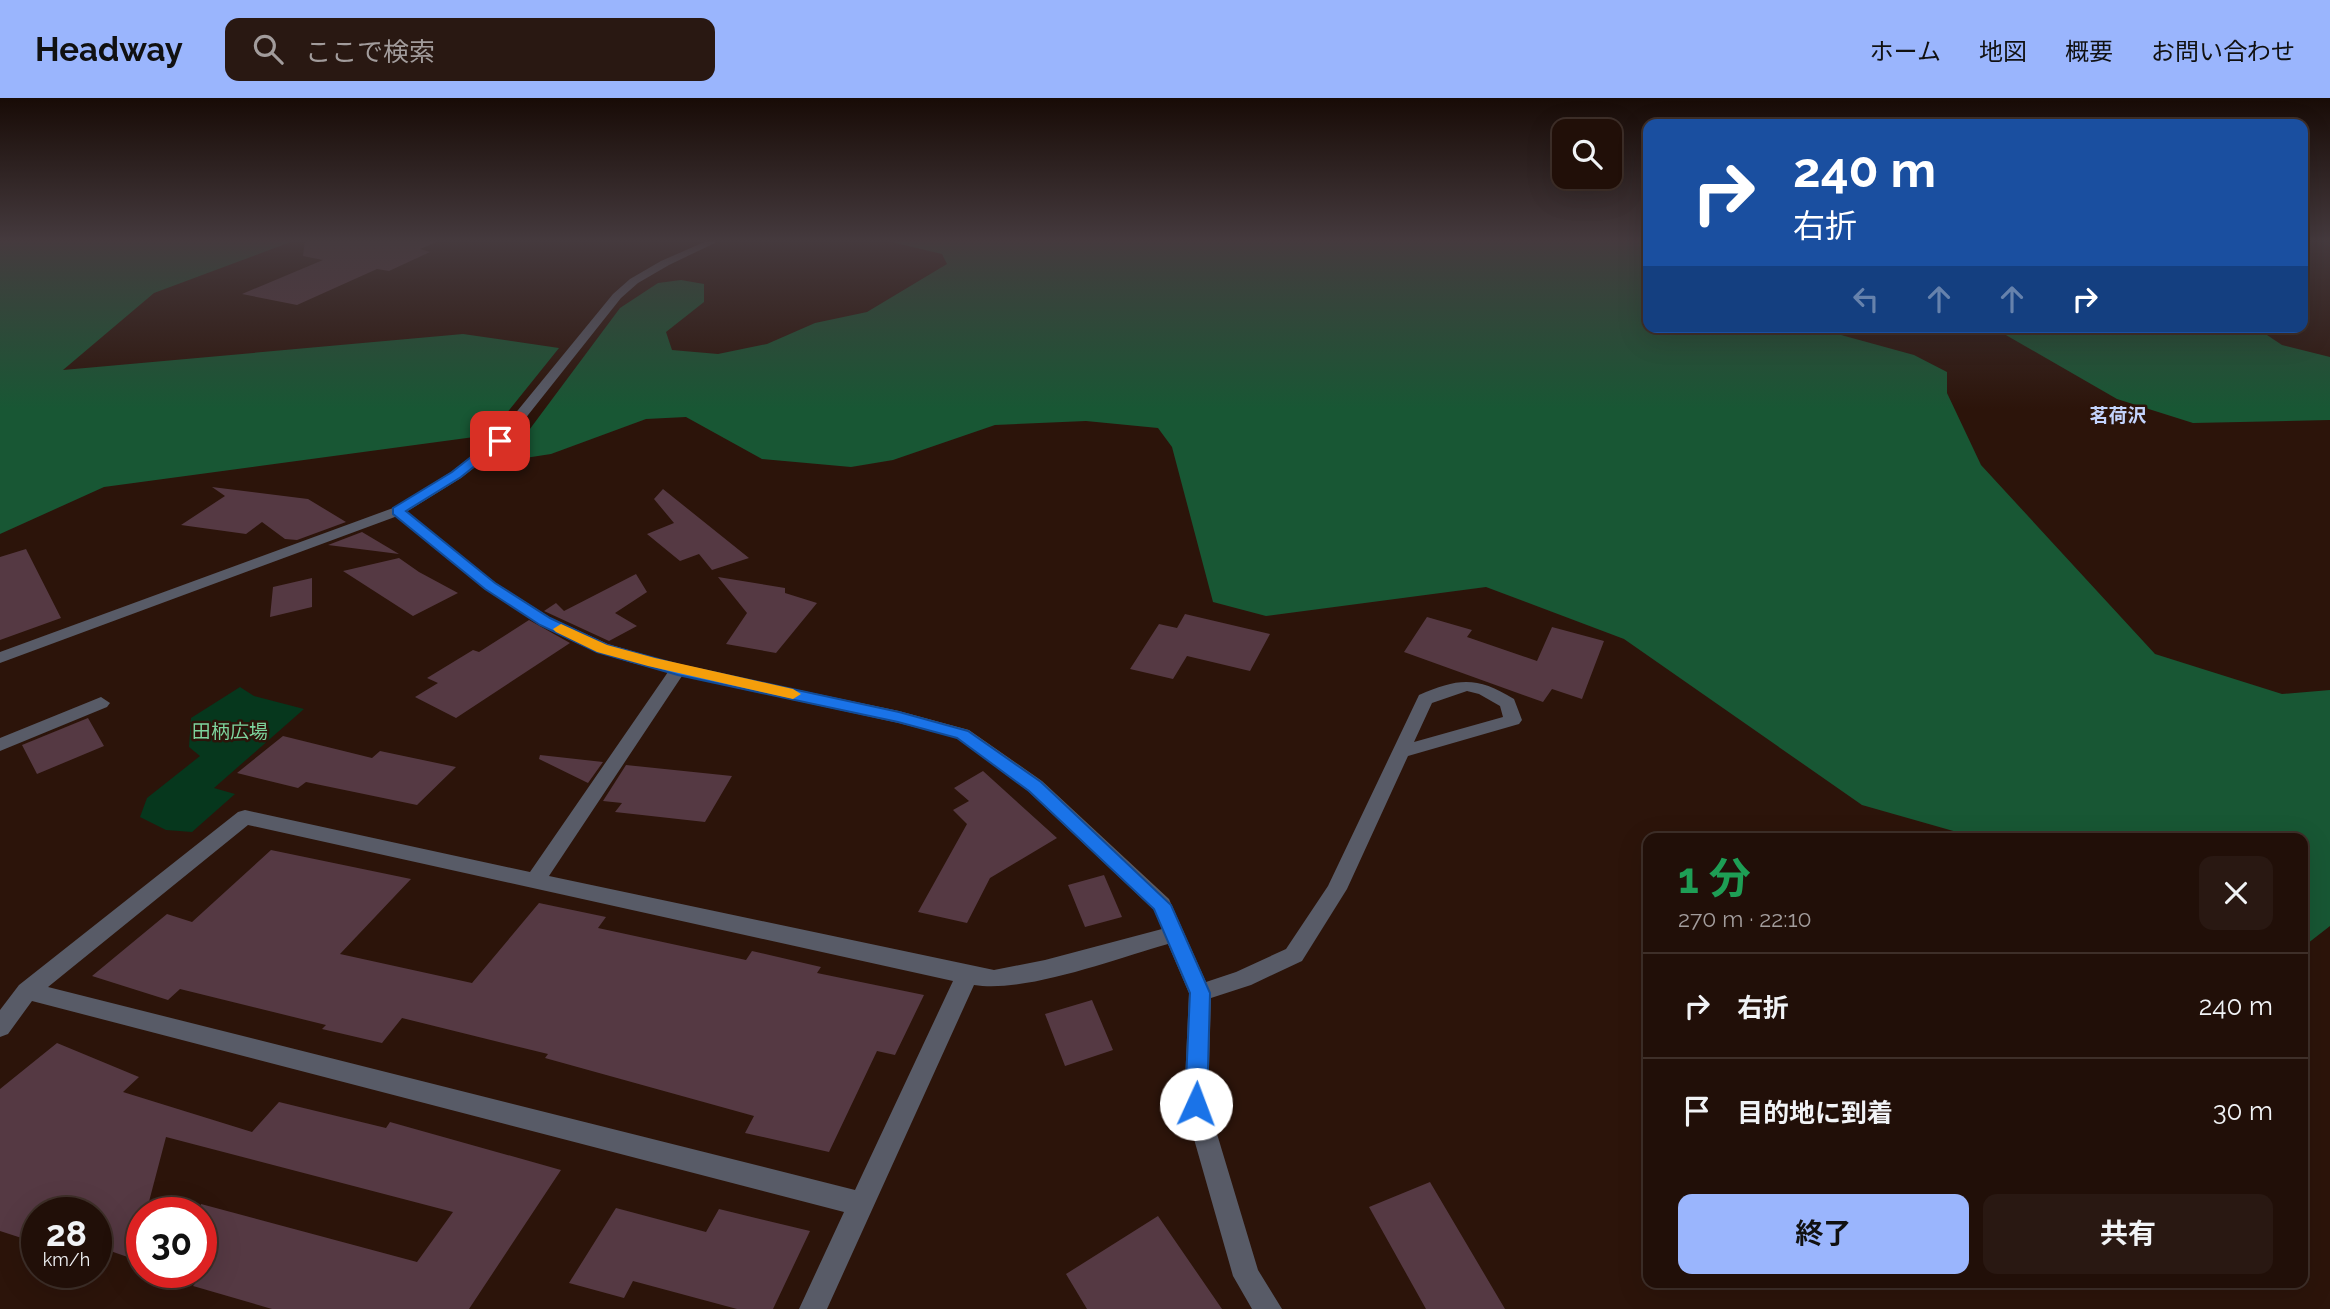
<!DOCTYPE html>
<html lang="ja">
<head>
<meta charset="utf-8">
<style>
	body { margin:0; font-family:Raleway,"Noto Sans JP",sans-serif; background:#291812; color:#f1f3f6; height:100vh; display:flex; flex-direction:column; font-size:26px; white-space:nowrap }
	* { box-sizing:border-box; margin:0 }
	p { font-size:23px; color:#a29c9c }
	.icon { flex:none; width:38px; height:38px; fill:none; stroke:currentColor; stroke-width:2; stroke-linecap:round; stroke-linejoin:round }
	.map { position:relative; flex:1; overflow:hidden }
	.sheet { position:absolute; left:1643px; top:735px; width:665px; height:455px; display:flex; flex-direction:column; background:#210f08; border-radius:14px; box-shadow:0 7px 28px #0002,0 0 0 2px #3e2f29 }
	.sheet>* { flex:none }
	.hud { position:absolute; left:1643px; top:21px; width:665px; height:214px; border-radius:14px; box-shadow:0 7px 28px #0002,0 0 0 2px #3e2f29; background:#1a4fa0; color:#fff; overflow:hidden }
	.controls { position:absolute; left:1552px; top:21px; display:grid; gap:14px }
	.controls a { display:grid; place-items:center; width:70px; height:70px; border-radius:14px; background:#210f08; box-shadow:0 7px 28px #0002,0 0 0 2px #3e2f29; font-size:35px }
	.speed { position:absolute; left:21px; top:1099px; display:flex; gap:14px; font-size:35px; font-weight:700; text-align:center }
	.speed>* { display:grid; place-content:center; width:91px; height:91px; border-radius:50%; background:#210f08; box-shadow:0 7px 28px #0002,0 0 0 2px #3e2f29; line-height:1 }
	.speed small { font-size:18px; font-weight:400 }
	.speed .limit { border:10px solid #d22; background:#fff; color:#111 }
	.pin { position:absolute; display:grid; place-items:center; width:60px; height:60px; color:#fff; margin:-30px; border-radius:14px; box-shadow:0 4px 10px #0006 }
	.me { position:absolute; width:77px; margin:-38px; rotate:2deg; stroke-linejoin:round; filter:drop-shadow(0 0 5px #0008) }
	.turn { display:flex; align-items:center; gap:24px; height:147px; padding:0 35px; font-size:32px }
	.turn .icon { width:91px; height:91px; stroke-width:2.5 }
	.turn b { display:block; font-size:49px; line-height:60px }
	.lanes { display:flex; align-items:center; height:66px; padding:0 35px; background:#0003; justify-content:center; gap:35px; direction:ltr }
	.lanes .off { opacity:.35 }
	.round { display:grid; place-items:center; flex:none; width:74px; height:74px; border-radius:14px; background:#291812 }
	.head { display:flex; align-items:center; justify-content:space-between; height:119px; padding:0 35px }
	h1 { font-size:42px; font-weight:700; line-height:52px; color:#1e9e55 }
	.cta { display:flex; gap:14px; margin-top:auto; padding:14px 35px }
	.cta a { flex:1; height:80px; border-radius:14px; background:#9ab5fd; color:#111; font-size:28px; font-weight:700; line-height:80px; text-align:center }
	.cta a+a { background:#291812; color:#f1f3f6 }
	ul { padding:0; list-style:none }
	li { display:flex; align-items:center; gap:21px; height:105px; padding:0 35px; border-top:2px solid #3e2f29 }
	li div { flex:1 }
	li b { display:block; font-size:26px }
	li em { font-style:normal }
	header { display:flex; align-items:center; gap:42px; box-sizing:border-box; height:98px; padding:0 35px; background:#9ab5fd; color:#111 }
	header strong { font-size:33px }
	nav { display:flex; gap:38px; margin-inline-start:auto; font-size:24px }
	.search { width:490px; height:63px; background:#291812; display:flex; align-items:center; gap:18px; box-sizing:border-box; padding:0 24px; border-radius:14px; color:#a29c9c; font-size:26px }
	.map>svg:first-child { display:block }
	.green { fill:#06371d }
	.forest { fill:#185734 }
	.building { fill:#553943 }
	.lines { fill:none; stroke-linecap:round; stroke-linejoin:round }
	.minor { fill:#585b67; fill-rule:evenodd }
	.tertiary { fill:#585b67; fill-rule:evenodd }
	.route { fill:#1a73e8; stroke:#114b97; stroke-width:2 }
	.slow { fill:#f59e0b }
	.labels { text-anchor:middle; stroke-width:5; stroke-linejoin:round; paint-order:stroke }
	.far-quarter-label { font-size:19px; font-weight:bold; fill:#c3d3fc; stroke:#2c140a }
	.park-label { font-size:19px; fill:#7dd49d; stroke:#2c140a }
</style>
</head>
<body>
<header>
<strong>Headway</strong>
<div class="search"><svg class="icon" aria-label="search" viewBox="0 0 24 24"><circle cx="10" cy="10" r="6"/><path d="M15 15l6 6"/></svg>ここで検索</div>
<nav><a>ホーム</a><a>地図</a><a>概要</a><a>お問い合わせ</a></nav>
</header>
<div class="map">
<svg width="2330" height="1211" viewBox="0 0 2330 1211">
	<rect width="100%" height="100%" fill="#2c140a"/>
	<path class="green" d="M240,589L254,598L304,611L214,690L235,696L192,734L166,732L140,719L147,700L200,658L189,649L191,620Z"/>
	<path class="forest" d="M0,142H296L154,195L63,272L463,236L559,250L489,337L104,389L0,436Z
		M883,142H1648V229H1812L1914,257L1947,274V295L1981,367L2155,556L2282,596L2330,592V828L2303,849V740H1978L1862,707L1624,541L1486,489L1266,518L1213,504L1172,349L1158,330L1086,323L995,327L893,362L851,369L762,361L686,319L646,321L551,356L525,360L515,351L620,210L658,185L681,182L704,186V204L666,234L672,252L718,256L767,246L815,225L867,214L947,166L942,156Z
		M1992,229H2255L2282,247L2330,259V322L2193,325L2117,301Z"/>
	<path class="building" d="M305,142H441L420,151L430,154L389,173L377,171L297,207L242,196L323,162L303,158Z
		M212,389L308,401L346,424L297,442L285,441L262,424L246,436L181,427L225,398Z
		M663,391L749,460L712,472L699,456L680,463L647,436L674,425L654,401Z
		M362,434L399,456L328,447Z
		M26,451L61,520L0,542V459Z
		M399,460L419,474L458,495L413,518L343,473Z
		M636,476L647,494L615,515L637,528L609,543L544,513L556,505L564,513Z
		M718,479L785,490V495L817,505L776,555L726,546L747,515Z
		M312,480V509L270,519L273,489Z
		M1185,516L1270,536L1250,573L1187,558L1173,581L1130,571L1159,526L1177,530Z
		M1427,519L1472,532L1467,539L1537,563L1552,529L1604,543L1582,601L1552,591L1543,604L1404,554Z
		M529,522L570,545L456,620L415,599L438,585L427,580L473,552L479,554Z
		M88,620L104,648L37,676L22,647Z
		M283,638L372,660L380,653L456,669L417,707L306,684L298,690L237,675Z
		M540,657L603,664L588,685L539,661Z
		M626,667L732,678L705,724L615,714L622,705L603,703Z
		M983,673L1057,740L990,780L967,825L918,814L967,726L953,712L969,703L954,690Z
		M271,752L411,781L340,856L472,885L539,805L606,819L598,830L746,862L752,853L821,869L817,875L924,897L895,957L877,953L829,1054L745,1035L754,1018L545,960L548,956L402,920L382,945L322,931L326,927L180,891L168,902L92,878L167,816L192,824Z
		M1104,777L1122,819L1085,829L1068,787Z
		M1092,902L1113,952L1065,968L1045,916Z
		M57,945L139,979L123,994L252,1034L279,1004L386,1030L390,1024L561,1072L469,1211H272L193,1188L201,1178V1106L417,1164L453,1114L166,1039L146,1115H142V1164L96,1148V1115H37V1145L0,1133V991Z
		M1430,1084L1505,1211H1426L1369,1109Z
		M616,1110L706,1134L719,1111L810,1133L773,1211H737L633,1183L624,1200L569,1185Z
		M1158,1118L1222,1211H1087L1066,1176Z"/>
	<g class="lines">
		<path class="minor" d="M398,409L496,485L551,520L608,546L680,567L899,613L969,632L1042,683L1169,801L1206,884L1236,874L1286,851L1328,788L1419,597C1458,580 1477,578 1514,601L1522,622L1519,626L1408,658L1347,791L1302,863L1251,887L1211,900L1208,1006L1258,1172L1282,1211H1252L1233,1178L1184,1006L1189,895L1168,846C1114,861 1027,895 974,887L827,1211H799L844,1114L32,903L8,936L0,939V912L19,887L238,714L245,712L530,774L668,574C644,568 619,562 596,553C518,523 456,468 393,416L391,413ZM682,578L899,625L957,640L1028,693L1154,812L1162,831L1045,862L994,872L549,778ZM1467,593L1479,596L1500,608L1503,619L1414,644L1432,605ZM248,727L953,883L855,1092L48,889Z
			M101,599L110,605L107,609L0,653V640Z"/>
		<path class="tertiary" d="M709,142H721L669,167L638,185L621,200L505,346L461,380L403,416L0,565V554L393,410L451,374L495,340L613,196L630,181L661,163Z"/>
	</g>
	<linearGradient id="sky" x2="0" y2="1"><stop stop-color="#180b06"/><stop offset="0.46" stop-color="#453a3e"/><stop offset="1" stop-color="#453a3e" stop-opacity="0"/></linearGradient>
	<rect width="2330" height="311" fill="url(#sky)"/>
	<path class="route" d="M495,340L506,343L461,379L406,413L495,485L550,520L607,547L680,567L899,614L968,633L1041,684L1171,807L1210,895L1207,1006L1204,1013L1196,1016L1188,1013L1185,1006L1190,895L1154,811L1029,693L957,640L898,624L678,577L597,554L540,527L485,491L393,416V410L452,374Z"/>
	<path class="slow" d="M561,526L607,547L655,560L793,591L801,596L793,601L648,568L597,554L556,534L553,531Z"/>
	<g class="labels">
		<g class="far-quarter-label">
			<text x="2118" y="324">茗荷沢</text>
		</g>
		<g class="park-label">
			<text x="230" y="640">田柄広場</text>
		</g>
	</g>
</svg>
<div class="controls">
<a><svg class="icon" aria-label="search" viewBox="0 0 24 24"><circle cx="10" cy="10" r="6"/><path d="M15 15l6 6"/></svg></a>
</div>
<div class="speed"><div>28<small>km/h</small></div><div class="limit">30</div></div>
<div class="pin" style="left:500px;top:343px;background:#d93025"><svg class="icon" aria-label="arrive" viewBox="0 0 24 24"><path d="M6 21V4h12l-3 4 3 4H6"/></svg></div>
<svg class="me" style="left:1196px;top:1006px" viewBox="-20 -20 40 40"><circle r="19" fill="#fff"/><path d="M0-13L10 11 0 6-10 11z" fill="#1a73e8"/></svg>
<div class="hud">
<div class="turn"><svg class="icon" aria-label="right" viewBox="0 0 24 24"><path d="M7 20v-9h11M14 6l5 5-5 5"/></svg><div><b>240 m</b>右折</div></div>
<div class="lanes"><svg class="icon off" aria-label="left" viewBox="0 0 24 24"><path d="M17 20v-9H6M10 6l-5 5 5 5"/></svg><svg class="icon off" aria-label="ahead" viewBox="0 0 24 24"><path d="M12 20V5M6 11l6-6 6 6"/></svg><svg class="icon off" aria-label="ahead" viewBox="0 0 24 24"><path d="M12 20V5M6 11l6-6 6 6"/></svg><svg class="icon" aria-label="right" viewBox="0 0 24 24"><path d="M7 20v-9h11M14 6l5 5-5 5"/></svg></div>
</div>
<section class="sheet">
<div class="head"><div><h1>1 分</h1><p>270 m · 22:10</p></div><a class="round"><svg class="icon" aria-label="close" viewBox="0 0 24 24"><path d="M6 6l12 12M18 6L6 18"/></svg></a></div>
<ul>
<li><svg class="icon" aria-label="right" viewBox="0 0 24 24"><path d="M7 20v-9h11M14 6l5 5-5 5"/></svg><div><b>右折</b></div><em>240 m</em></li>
<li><svg class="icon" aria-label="arrive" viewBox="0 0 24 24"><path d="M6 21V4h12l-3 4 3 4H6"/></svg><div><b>目的地に到着</b></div><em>30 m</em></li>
</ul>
<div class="cta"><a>終了</a><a>共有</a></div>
</section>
</div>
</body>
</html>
